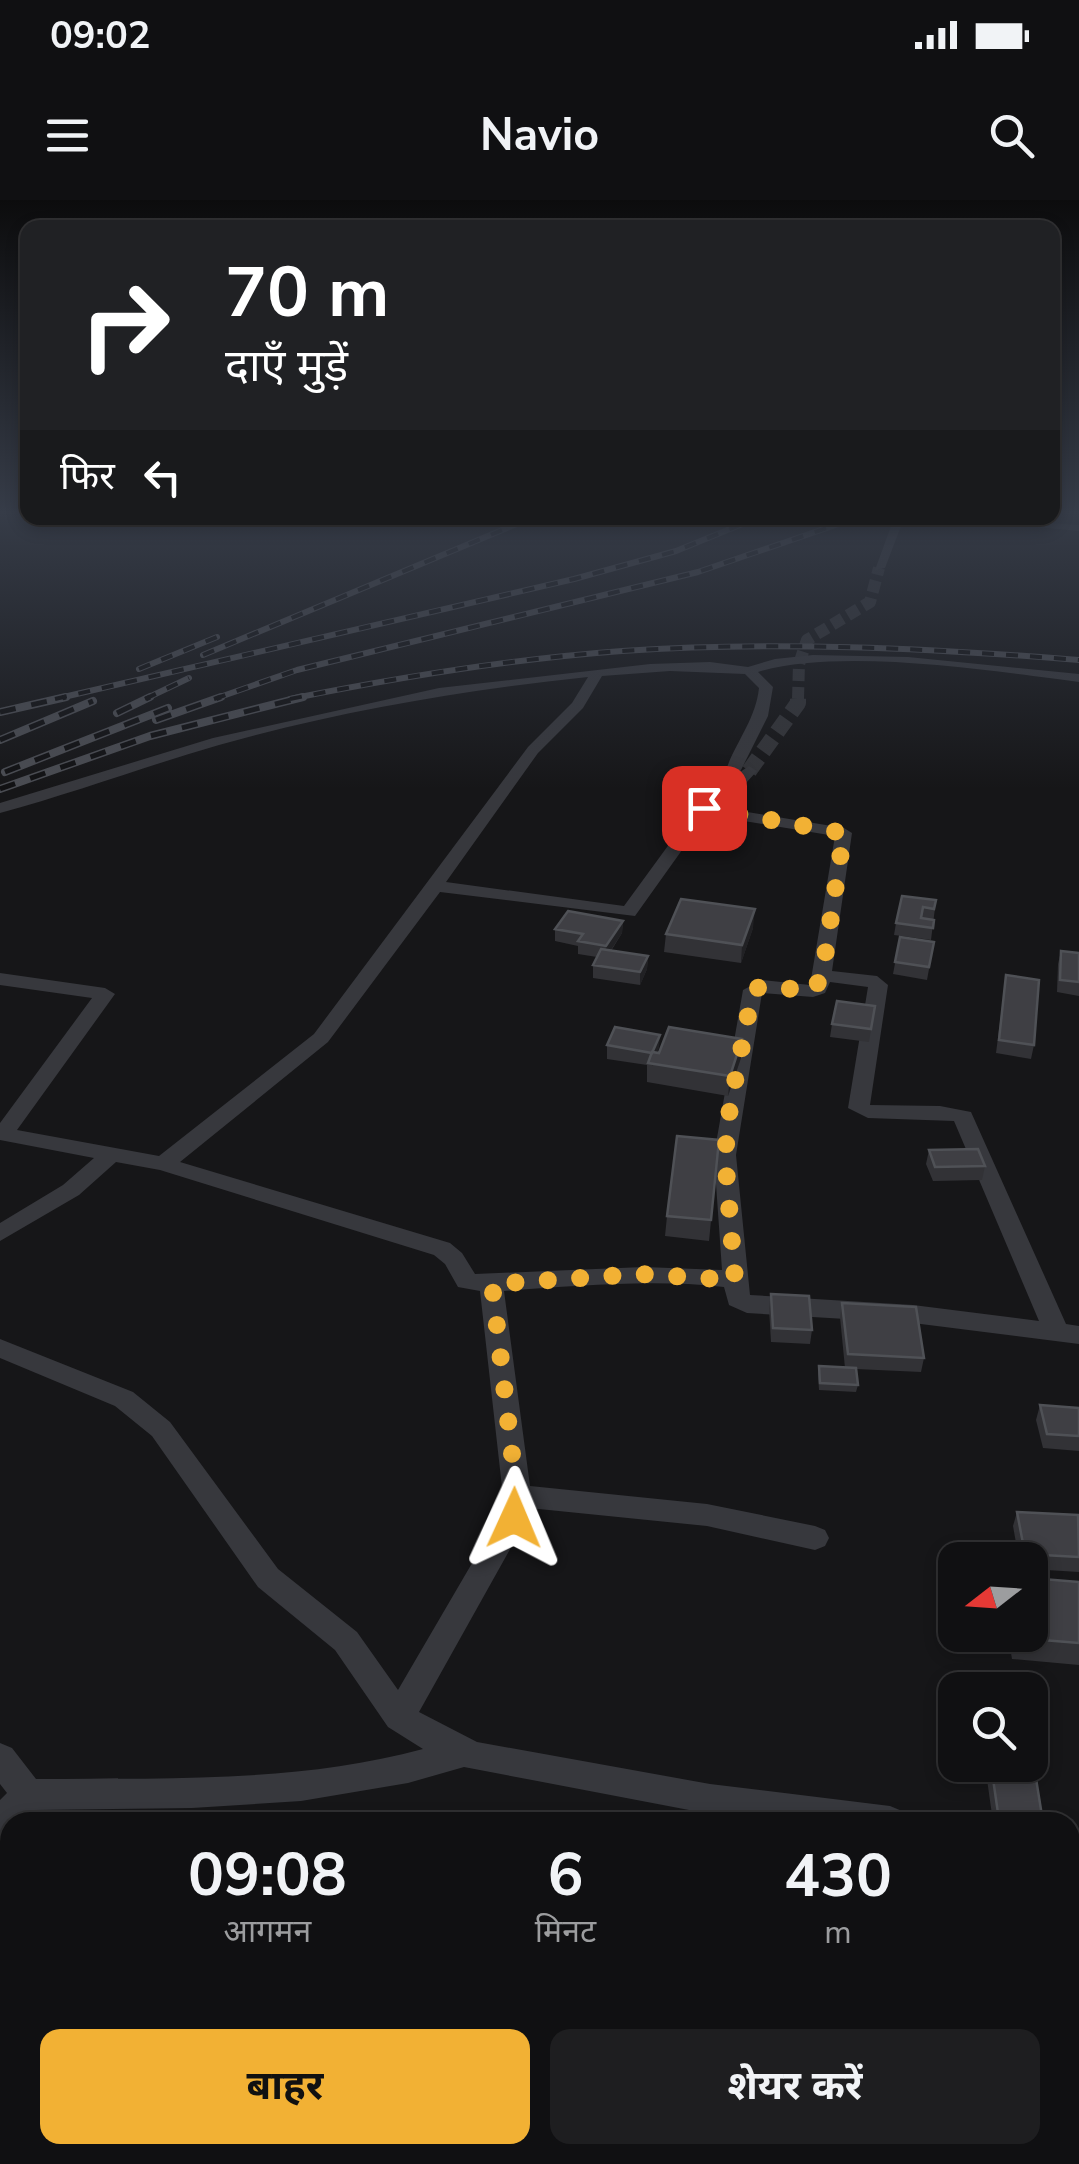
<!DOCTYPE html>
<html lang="hi">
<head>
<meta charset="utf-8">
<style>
	body { margin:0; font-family:"Nunito Sans","Noto Sans Devanagari",sans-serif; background:#1e1e20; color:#f1f3f6; height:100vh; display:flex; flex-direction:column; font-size:38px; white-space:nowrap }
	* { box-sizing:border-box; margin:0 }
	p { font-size:32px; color:#9c9d9f }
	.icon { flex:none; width:55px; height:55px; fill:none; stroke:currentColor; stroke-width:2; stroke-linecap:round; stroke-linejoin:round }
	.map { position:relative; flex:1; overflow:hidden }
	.drawer { position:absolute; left:0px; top:1612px; width:1080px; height:352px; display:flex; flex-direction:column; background:#101012; border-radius:30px 30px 0 0; box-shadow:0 5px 15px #0003,0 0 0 2px #303032 }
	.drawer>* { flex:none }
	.hud { position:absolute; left:20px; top:20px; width:1040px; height:305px; border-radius:20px; box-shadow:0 5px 15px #0003,0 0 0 2px #303032; background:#202124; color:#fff; overflow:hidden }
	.needle { width:65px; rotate:253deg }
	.tools { position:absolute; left:938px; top:1342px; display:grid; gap:20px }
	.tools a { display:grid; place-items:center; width:110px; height:110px; border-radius:20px; background:#101012; box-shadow:0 5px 15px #0003,0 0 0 2px #303032; font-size:50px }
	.pin { position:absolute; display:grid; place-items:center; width:85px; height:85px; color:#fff; margin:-42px; border-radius:20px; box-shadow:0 5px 15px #0006 }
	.me { position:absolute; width:110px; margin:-55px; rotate:1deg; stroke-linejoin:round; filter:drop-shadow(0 0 8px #0008) }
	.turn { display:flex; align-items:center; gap:35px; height:210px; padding:0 40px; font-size:45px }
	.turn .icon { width:130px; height:130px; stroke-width:2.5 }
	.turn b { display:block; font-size:70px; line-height:85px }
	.then { display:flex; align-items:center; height:95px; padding:0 40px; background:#0003; gap:20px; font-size:38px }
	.eta { display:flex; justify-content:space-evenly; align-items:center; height:170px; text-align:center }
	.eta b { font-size:60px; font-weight:700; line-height:70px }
	.primary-button { display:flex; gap:20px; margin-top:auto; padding:20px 40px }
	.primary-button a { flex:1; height:115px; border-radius:20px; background:#f2b134; color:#111; font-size:40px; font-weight:700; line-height:115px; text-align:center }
	.primary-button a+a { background:#1e1e20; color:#f1f3f6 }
	.status { display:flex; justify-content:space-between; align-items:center; height:70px; padding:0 50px; background:#101012; direction:ltr }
	.status svg { height:28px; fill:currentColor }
	header { display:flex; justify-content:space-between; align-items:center; height:130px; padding:0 40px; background:#101012; font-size:45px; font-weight:700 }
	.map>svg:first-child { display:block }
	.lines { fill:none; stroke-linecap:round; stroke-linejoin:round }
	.minor-tunnel-far1 { stroke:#333438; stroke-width:12; stroke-dasharray:12 6; stroke-linecap:butt }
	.minor-tunnel { stroke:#333438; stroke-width:16; stroke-dasharray:16 8; stroke-linecap:butt }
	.minor { fill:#37383d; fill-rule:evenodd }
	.rail-far1-casing { stroke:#4a4c52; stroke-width:6 }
	.rail-casing { stroke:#4a4c52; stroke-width:8 }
	.rail-far1 { stroke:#111113; stroke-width:4; stroke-dasharray:12; stroke-linecap:butt }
	.rail { stroke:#111113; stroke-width:5; stroke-dasharray:16; stroke-linecap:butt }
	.wall { fill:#323236 }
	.shaded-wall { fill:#212124 }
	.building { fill:#3f3f44; stroke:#4f5156; stroke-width:2.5 }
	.route { stroke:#f2b134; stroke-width:18; stroke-dasharray:0 32.4 }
</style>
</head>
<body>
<div class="status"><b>09:02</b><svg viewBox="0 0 49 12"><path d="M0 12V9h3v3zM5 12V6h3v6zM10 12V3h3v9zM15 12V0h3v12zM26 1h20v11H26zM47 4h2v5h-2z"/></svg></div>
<header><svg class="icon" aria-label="menu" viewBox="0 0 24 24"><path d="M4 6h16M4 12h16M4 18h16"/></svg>Navio<svg class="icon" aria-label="search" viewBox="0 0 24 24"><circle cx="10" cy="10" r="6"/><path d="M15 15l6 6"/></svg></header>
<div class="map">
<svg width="1079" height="1964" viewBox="0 0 1079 1964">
	<rect width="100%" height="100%" fill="#161618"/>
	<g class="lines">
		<path class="minor-tunnel-far1" d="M798,499L799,464L807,440L870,402L879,368"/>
		<path class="minor-tunnel" d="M749,571L798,503V497"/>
		<path class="minor" d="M894,318H904L885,368L875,370Z
			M971,318L1079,325V331L976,321Z
			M813,455L908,457L1079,474V482C992,471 841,447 758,472L773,487L768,516L740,572L749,566L757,571L735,595L717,607L844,628L852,633L832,771L877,776L888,785L870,905L940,906L971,912L1066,1124L1079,1126V1144L913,1123L747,1113L729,1105L724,1087C651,1079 577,1086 504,1091L530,1286L707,1304L815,1326L825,1330L829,1338L825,1346L815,1350L707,1326L529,1308L523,1326L419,1512L477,1542L710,1584L890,1606L902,1611L907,1622H772L710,1614L464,1567L408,1583L301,1601L192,1608L35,1610L23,1622H10V1634L0,1638V1600L7,1593L0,1584V1543L12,1548L36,1579C164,1578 298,1583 423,1549L388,1527L335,1450L258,1387L152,1236L115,1206L0,1158V1139L133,1192L170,1222L278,1369L357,1432L398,1490L499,1317L503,1296L480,1091L458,1087L445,1064L434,1055L160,970L116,962L79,995L0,1041V1023L63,985L94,958L0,940V923L92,798L0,785V773L105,788L115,794L17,930L159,956L314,834L528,547L572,503L588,477C463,490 340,511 219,545C146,566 74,593 0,613V603L213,538L439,488L650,464L710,462L748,467L775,459ZM670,471L745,474L759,488C755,526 726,552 721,590L697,606L624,706L446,682L538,553L583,508L602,476ZM707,615L835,636L810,785L762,780L743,790L714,955L722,1070L644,1067L475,1074L462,1053L450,1043L180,962L328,842L440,692L635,716ZM830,782L868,787L848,908L868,918L954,921L1039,1121L913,1105L750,1095L736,955L762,793L813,797L825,793Z
			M1070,1644L1079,1645V1679L1070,1676Z
			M0,1816L10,1819V1857L0,1854Z
			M548,1955H588L586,1964H546Z"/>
		<defs>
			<path id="rail-far1" d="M203,455L531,318
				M139,469L217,437
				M55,499L574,379L676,351L757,318
				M145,499L189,478
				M214,499L297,470L698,372L856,318
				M290,499C400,477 510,459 622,451C775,441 927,448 1079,460"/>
			<path id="rail" d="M0,512L66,497
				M117,513L150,497
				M156,520L221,497
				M0,540L93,501
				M5,572L168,508
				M0,589L150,536L303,497"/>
		</defs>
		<use href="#rail-far1" class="rail-far1-casing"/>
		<use href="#rail" class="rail-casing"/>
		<use href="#rail-far1" class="rail-far1"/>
		<use href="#rail" class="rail"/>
	</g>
	<path class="wall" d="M936,700L931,740L894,735L896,723Z
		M623,721L622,733L611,751L648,756L647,769L640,785L593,778V765L597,757L578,754V746L555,741V729Z
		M753,728L741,763L664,752L666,734Z
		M900,737L934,742L927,780L893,774Z
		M1061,751L1079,753V796L1057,792L1058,764Z
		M1006,775L1034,845L1031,859L996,853Z
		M875,806L869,842L830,837L832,824Z
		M660,835L657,853L741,858L728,896L647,882V865L607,859V845Z
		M719,940L709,1041L665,1036L667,1016Z
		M929,950L985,966L982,980L933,981L926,964Z
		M771,1094L812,1130L810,1144L771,1142L769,1108Z
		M842,1103L924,1158L921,1172L856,1169L858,1185L856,1192L819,1190L818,1174L819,1166L845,1168L840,1117Z
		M1040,1205L1079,1208V1251L1043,1248L1036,1220Z
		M1017,1312L1079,1319V1372L1030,1369V1360H1019L1013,1326Z
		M1079,1382V1465L1012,1459L1008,1435H1030Z
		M985,1565H1030L1042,1616L1040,1622H993Z"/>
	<path class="shaded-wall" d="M755,709L753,728L741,763L742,745Z
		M623,721L622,733L605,759L606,746Z
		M648,756L647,769L640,785V772Z
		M660,835L659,848L652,866V853Z
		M742,839L741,858L728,896L730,876Z"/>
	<path class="building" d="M902,696L936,700L934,709L923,707L921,718L934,720L933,728L896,723Z
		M681,699L755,709L742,745L666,734Z
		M568,711L623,721L606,746L578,741L583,734L555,729Z
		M900,737L934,742L929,767L895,762Z
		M601,749L648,756L640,772L593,765Z
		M1061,751L1079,753V782L1060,780Z
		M1006,775L1039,780L1034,845L999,840Z
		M837,801L875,806L871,829L832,824Z
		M615,827L660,835L652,853L607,845Z
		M669,827L742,839L730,876L648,863L652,852L659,853Z
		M677,936L719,940L711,1020L667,1016Z
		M978,949L985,966L935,967L929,950Z
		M771,1094L809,1096L812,1130L773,1128Z
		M842,1103L916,1107L924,1158L848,1154Z
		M819,1166L856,1168L858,1185L820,1183Z
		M1040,1205L1079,1208V1236L1047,1234Z
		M1017,1312L1078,1315L1079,1357L1025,1354Z
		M1030,1378L1079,1382V1443L1019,1438L1018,1435H1030Z
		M1030,1541L1042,1616L998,1613L991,1565H1030Z"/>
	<linearGradient id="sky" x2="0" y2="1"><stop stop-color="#0c0c0d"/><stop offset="0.53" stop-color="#363c48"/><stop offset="1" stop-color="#363c48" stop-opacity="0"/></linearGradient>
	<rect width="1079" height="589" fill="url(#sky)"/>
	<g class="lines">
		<path class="route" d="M514,1318L517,1296L492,1084L640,1074L735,1080L725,955L730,907L753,790L762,786L813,791L822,776L844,633L704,608"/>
	</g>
</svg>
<div class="tools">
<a><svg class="needle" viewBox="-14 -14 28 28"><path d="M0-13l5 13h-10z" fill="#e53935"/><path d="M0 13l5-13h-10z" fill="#9c9d9f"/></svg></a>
<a><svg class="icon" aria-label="search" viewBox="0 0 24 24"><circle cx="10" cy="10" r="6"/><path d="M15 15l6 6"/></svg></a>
</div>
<div class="pin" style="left:704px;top:608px;background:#d93025"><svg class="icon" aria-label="arrive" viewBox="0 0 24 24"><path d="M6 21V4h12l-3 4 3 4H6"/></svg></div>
<svg class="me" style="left:514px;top:1318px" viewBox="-20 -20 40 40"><path d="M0-17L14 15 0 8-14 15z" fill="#f2b134" stroke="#fff" stroke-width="4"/></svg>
<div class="hud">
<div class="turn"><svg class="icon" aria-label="right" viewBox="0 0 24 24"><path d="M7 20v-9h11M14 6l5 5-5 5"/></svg><div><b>70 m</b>दाएँ मुड़ें</div></div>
<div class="then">फिर<svg class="icon" aria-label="left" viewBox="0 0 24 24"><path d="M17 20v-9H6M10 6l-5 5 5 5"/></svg></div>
</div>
<section class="drawer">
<div class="eta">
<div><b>09:08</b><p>आगमन</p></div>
<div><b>6</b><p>मिनट</p></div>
<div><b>430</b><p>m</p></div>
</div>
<div class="primary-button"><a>बाहर</a><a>शेयर करें</a></div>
</section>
</div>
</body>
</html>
